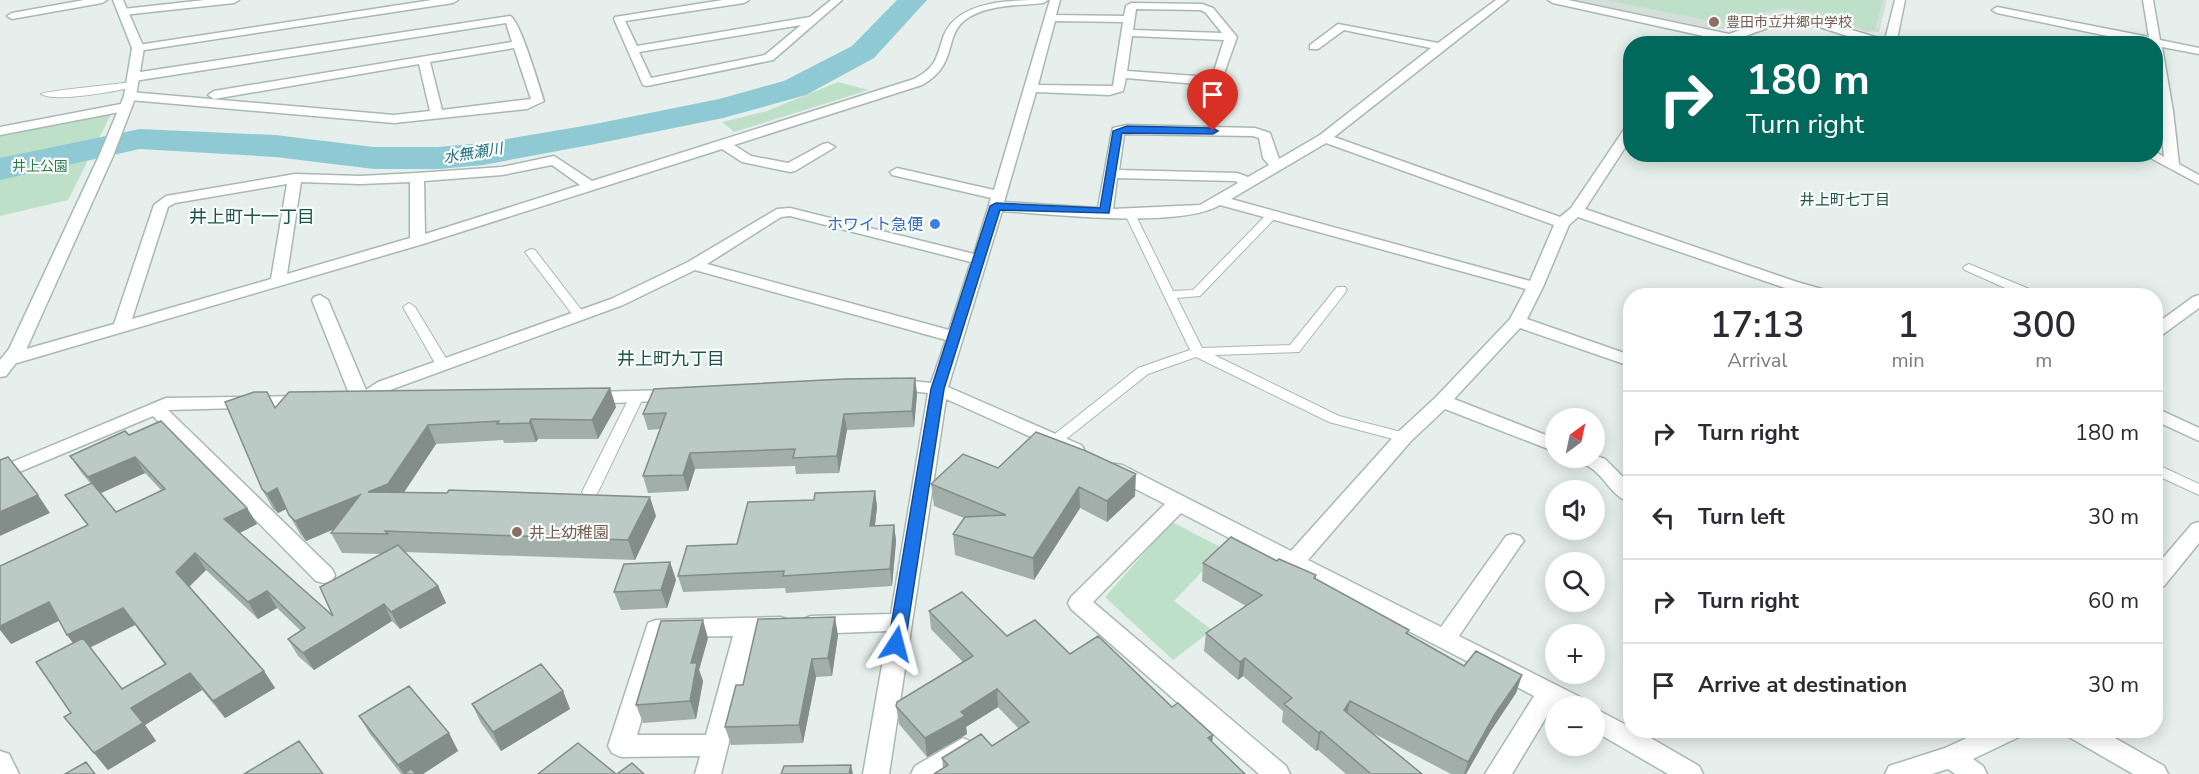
<!DOCTYPE html>
<html lang="en">
<head>
<meta charset="utf-8">
<style>
	body { margin:0; font-family:"Nunito Sans","Noto Sans JP",sans-serif; background:#f2f2f3; color:#2b2b33; height:100vh; display:flex; flex-direction:column; font-size:22px; white-space:nowrap }
	* { box-sizing:border-box; margin:0 }
	p { font-size:20px; color:#7c7c81 }
	.icon { flex:none; width:33px; height:33px; fill:none; stroke:currentColor; stroke-width:2; stroke-linecap:round; stroke-linejoin:round }
	.map { position:relative; flex:1; overflow:hidden }
	.panel { position:absolute; left:1623px; top:288px; width:540px; height:450px; display:flex; flex-direction:column; background:#fff; border-radius:24px; box-shadow:0 3px 15px #0003 }
	.panel>* { flex:none }
	.hud { position:absolute; left:1623px; top:36px; width:540px; height:126px; border-radius:24px; box-shadow:0 3px 15px #0003; background:#00695c; color:#fff; overflow:hidden }
	.needle { width:39px; rotate:33deg }
	.fabs { position:absolute; left:1545px; top:408px; display:grid; gap:12px }
	.fabs a { display:grid; place-items:center; width:60px; height:60px; border-radius:50%; background:#fff; box-shadow:0 3px 15px #0003; font-size:30px }
	.pin { position:absolute; display:grid; place-items:center; width:51px; height:51px; color:#fff; margin:-62px -26px; border-radius:50% 50% 50% 0; rotate:-45deg; box-shadow:0 0 6px #0007 }
	.pin .icon { rotate:45deg }
	.me { position:absolute; width:66px; margin:-33px; rotate:9deg; stroke-linejoin:round; filter:drop-shadow(0 0 4px #0008) }
	.turn { display:flex; align-items:center; gap:21px; height:126px; padding:0 24px; font-size:27px }
	.turn .icon { width:78px; height:78px; stroke-width:2.5 }
	.turn b { display:block; font-size:42px; line-height:51px }
	.eta { display:flex; justify-content:space-evenly; align-items:center; height:102px; text-align:center }
	.eta b { font-size:36px; font-weight:600; line-height:42px }
	ul { padding:0; list-style:none }
	li { display:flex; align-items:center; gap:18px; height:84px; padding:0 24px; border-top:2px solid #e1e1e2 }
	li div { flex:1 }
	li b { display:block; font-size:22px }
	li em { font-style:normal }
	.map>svg:first-child { display:block }
	.built { fill:#d4dfda }
	.green { fill:#bfe0c8 }
	.lines { fill:none; stroke-linecap:round; stroke-linejoin:round }
	.river { fill:#8ec9d4; fill-rule:evenodd }
	.lane-casing { stroke:#a8b8b2; stroke-width:2 }
	.street-casing { stroke:#a8b8b2; stroke-width:3 }
	.secondary-casing { stroke:#a4bbb3; stroke-width:3 }
	.lane { fill:#fff; fill-rule:evenodd }
	.street { fill:#fff; fill-rule:evenodd }
	.secondary { fill:#fff; fill-rule:evenodd }
	.wall { fill:#a1aea9; fill-rule:evenodd }
	.shaded-wall { fill:#838d89 }
	.building { fill:#bbcac4; stroke:#838d89; stroke-width:1.5 }
	.route { fill:#1a73e8; stroke:#114b97; stroke-width:1.5 }
	.education-dot { fill:#8d6e63; stroke:#f7fbf9; stroke-width:2 }
	.shop-dot { fill:#3f7fe0; stroke:#f7fbf9; stroke-width:2 }
	.labels { text-anchor:middle; stroke-width:4.5; stroke-linejoin:round; paint-order:stroke }
	.far-education-label { font-size:14px; fill:#785e54; stroke:#f7fbf9; text-anchor:start }
	.far-park-label { font-size:14px; fill:#2d7a4b; stroke:#f7fbf9 }
	.far-water-label { font-size:15px; font-style:italic; fill:#1c6f80; stroke:#f7fbf9 }
	.far-neighbourhood-label { font-size:15px; fill:#1f5548; stroke:#f7fbf9 }
	.shop-label { font-size:16px; fill:#366cbe; stroke:#f7fbf9; text-anchor:end }
	.education-label { font-size:16px; fill:#785e54; stroke:#f7fbf9; text-anchor:start }
	.neighbourhood-label { font-size:18px; fill:#1f5548; stroke:#f7fbf9 }
</style>
</head>
<body>
<div class="map">
<svg width="2199" height="774" viewBox="0 0 2199 774">
	<rect width="100%" height="100%" fill="#e6efeb"/>
	<path class="built" d="M1574,0H1887L1879,32H1865L1814,15L1789,11L1780,12L1728,29H1713Z"/>
	<path class="green" d="M1605,0H1883L1875,30H1867C1840,22 1808,7 1779,9C1763,11 1745,19 1729,23H1721Z
		M838,82L869,90L734,132L722,122L767,111Z
		M112,112L68,200L0,216V133Z
		M1172,522L1224,549L1174,601L1212,630L1173,660L1105,597Z"/>
	<g class="lines">
		<path class="river" d="M897,0H927L874,58L806,95L723,118L595,144L483,165L438,169H374L275,157L140,149L0,180V158L140,129L275,135L374,147H438L483,143L595,124L719,99L784,81L852,46Z"/>
		<defs>
			<path id="lane" d="M131,82L136,85L134,87C116,91 55,103 41,94C45,91 119,84 131,82Z
				M1130,211L1135,214L1173,291L1193,290L1268,213H1276V217L1200,296L1177,298L1202,348L1290,345L1337,287H1345L1347,290L1345,293L1299,352L1214,355L1339,416L1409,434L1411,437L1409,440L1404,442L1329,422L1196,357L1148,374L1061,443H1051L1049,440L1051,437L1138,368L1190,350L1125,214Z
				M531,249L535,250L583,312L585,315L583,318H575L525,252Z
				M1969,264L2039,293L2041,296H2023L1965,270L1963,268L1965,266Z
				M409,303L415,307L450,365L448,368L443,369L436,365L403,307Z
				M636,394L643,398L598,492L595,496H585L582,492L629,398Z
				M2156,464L2199,484V495L2156,475Z"/>
			<path id="street" d="M84,0H107L102,3L12,19L7,16L12,13Z
				M205,0H239L234,3L123,15L118,12L123,9Z
				M432,0H458L453,3L138,51L132,48L138,45Z
				M723,0H749L744,3L625,21L637,46L810,17L831,0H842L773,60L647,86L643,85L614,19L615,17ZM801,25L765,55L651,78L639,52Z
				M1048,0L1043,3C1018,6 986,4 965,20C943,37 959,64 922,85L734,145L751,156L788,163L823,144L828,143L835,147L795,171L790,172L742,162L722,149L423,244L17,363H5L2,359L5,355L114,324L154,205L166,196L295,174L360,176L417,173L502,167L554,156L592,181L914,79C937,67 936,58 944,35C959,0 1013,0 1048,0ZM552,165L580,185L425,234L424,181L502,175ZM301,182L360,184L410,182V238L287,274ZM287,184L271,279L132,319L168,207L175,203Z
				M1050,0H1060L1056,15L1124,16L1126,6L1131,3L1202,4L1213,8L1237,37L1221,82L1209,85L1126,78L1123,91L1109,95L1036,92L1004,202L1098,208L1112,131L1113,128L1127,125L1255,128L1270,133L1279,159L1320,135L1431,48L1344,30L1318,49H1310V45L1338,24L1438,43L1496,0H1508L1334,137L1560,217L1571,208L1625,128L1630,127V140L1585,209L1797,282L1836,293L1838,296H1810L1785,288L1578,217L1569,225L1543,287L1527,319L1630,355V366L1520,328L1454,399L1556,439V452L1445,409L1411,441L1308,560L1441,627L1506,536L1513,534L1520,536L1524,541L1520,546L1459,636L1584,699L1587,706H1553L1512,774H1485L1534,696L1181,513L1093,602L1286,766L1290,774H1259L1071,609L1068,603L1071,597L1165,504L1108,475L1105,470L1108,465L1115,464L1122,465L1291,551L1397,433L1436,397L1510,319L1526,289L1220,205C1179,229 1053,214 1002,211L948,387L1081,445L1084,449L1081,453L1074,455L1067,453L946,399L889,774H863L888,631L811,634L803,631L800,625L803,619L811,616L891,614L928,393L887,388L884,384L887,380L893,379L931,383L946,340L695,270L623,305L390,390L367,405H355L352,401L312,300L314,297L320,295L328,300L366,390L378,382L611,299L688,262L777,209L790,208L974,254L991,198L892,175L890,172L897,168L994,190ZM1136,9L1200,10L1205,12L1222,33L1133,30ZM1055,21L1123,22L1113,86L1038,85ZM1132,36L1224,40L1212,77H1209L1127,71ZM1124,134L1253,136L1259,138L1263,158L1269,165L1248,177L1237,173L1119,170ZM1326,143L1554,225L1530,281L1231,199ZM1117,178L1235,181L1238,183L1200,205L1113,209ZM790,216L971,262L949,330L707,264L781,217Z
				M1548,0H1568L1729,34L1784,15L1799,14L1885,40L1895,0H1905L1896,44H1872L1798,20H1789L1724,44H1713L1714,40L1717,39L1553,3Z
				M2143,0H2153L2160,40L2199,48V54L2162,47L2173,111L2179,164L2199,175V184L2143,154H2156V152L2164,157L2156,79V44H2146L1997,13L1992,10L1997,7L2149,37Z
				M510,16C520,20 539,86 544,101L527,109L394,123L130,100L124,96L130,92L394,115L430,111L419,64L214,99L208,95L214,91L512,42L506,23L134,81L128,77L134,73ZM514,48L531,99L442,110L430,62Z
				M126,103L130,104L132,107L130,110L0,135V127Z
				M2199,295V308L2162,335L2156,336V324L2193,297Z
				M674,390L680,392L683,396L680,400L590,404L584,402L581,398L584,394L590,392Z
				M305,396L311,398L314,402L311,406L168,410L332,569L335,575L332,581L324,583L316,581L153,416L0,480V467L166,398Z
				M2156,408L2199,428V441L2156,421Z
				M1594,455L1605,459L1630,484V502C1613,498 1605,477 1591,468C1585,463 1580,465 1575,458H1594Z
				M2199,522V543L2164,586L2156,588V566L2192,524Z
				M781,617L789,620L792,626L789,632L756,635L721,774H695L700,756L621,757L612,753L608,746L648,623L656,620ZM733,636L706,735H637L665,637Z
				M1594,708L1630,727V730H1637L1699,766L1703,774H1668L1594,731Z
				M1984,730H2022L2019,737L1973,759L1983,766L1987,774H1955L1948,769L1932,774H1885L1889,766L1945,748Z
				M2066,730H2101L2164,766L2168,774H2133L2069,737Z
				M963,738L972,742L976,749L972,756L945,774H911L915,766Z
				M0,751L9,754L19,774H0Z"/>
			<path id="secondary" d="M113,0H123L144,48L136,96L113,156L26,350L6,376L0,377V360L9,349L99,156L124,96L132,48Z"/>
		</defs>
		<use href="#lane" class="lane-casing"/>
		<use href="#street" class="street-casing"/>
		<use href="#secondary" class="secondary-casing"/>
		<use href="#lane" class="lane"/>
		<use href="#street" class="street"/>
		<use href="#secondary" class="secondary"/>
	</g>
	<path class="wall" d="M915,378L917,394L914,427L847,430L839,473L796,474L795,466L695,469L688,491L648,493L643,476L660,429L648,430L643,414Z
		M267,392L275,408L616,407L598,439H538L536,442L504,443L503,440L436,444L404,492L656,516L635,560L404,552L438,586L446,603L400,629L392,621L314,670L298,656L288,639L301,631L277,608L258,619L206,570L189,586L264,671L275,688L225,718L202,690L145,725L156,741L108,770L64,717L71,713L73,643L67,635L59,621L11,644L87,525L65,495L91,484L81,472L70,456L129,435L247,508L257,524L239,533L333,616L382,554L342,553L331,533L334,529L306,541L300,534L286,509L278,513L273,509L262,489ZM145,473L161,490L116,512L101,493ZM135,625L165,665L122,689L90,648Z
		M998,468L1135,496L1107,522L1080,508L1034,580L955,555L953,534L964,518L934,506L931,484Z
		M875,491L877,507L875,525H894L896,541L892,586L786,593L785,588L683,592L678,576L737,544Z
		M1277,561L1316,575V579L1409,630L1408,634L1464,666L1522,675L1516,693L1490,732L1466,774H1451L1371,732L1422,774H1346L1318,750L1316,751L1282,722L1283,711L1243,676L1238,680L1204,651L1206,633L1246,606L1202,581L1203,563Z
		M670,562L676,580L667,608L621,610L614,592Z
		M929,611L1007,636L1070,654L1172,707L1213,735L943,768L942,758L992,746L1019,729L998,707L966,727L967,734L927,757L899,724L896,706L963,662L931,629Z
		M838,635L832,676L816,677L803,743L731,745L725,727L743,685Z
		M708,638L699,670L703,681L696,719L643,723L636,705Z
		M563,691L570,709L501,751L481,723L472,704Z
		M359,716L449,733L458,751L423,774H401L370,734Z"/>
	<path class="shaded-wall" d="M915,378L917,394L914,427L912,411Z
		M610,388L616,407L598,439L592,420Z
		M844,414L847,430L839,473L837,456Z
		M531,419L538,439L536,442L529,423Z
		M428,425L436,444L397,503L368,492Z
		M690,453L695,469L688,491L683,475Z
		M135,457L145,473L99,494L88,477Z
		M1136,474L1135,496L1107,522V501Z
		M1079,487L1080,508L1034,580L1033,558Z
		M277,488L288,508L278,513L267,494Z
		M875,491L877,507L873,542L870,526Z
		M38,495L50,513L0,536V512Z
		M360,495L370,514L306,541L295,521Z
		M650,497L656,516L635,560L628,540Z
		M247,508L257,524L234,536L224,519Z
		M894,525L896,541L892,586L890,569Z
		M195,553L206,570L187,589L176,572Z
		M670,562L676,580L667,608L661,590Z
		M438,586L446,603L400,629L391,612Z
		M267,591L277,608L258,619L248,602Z
		M49,602L62,619L11,644L0,630V626Z
		M384,604L392,621L314,670L303,653Z
		M123,608L135,625L80,652L67,635Z
		M835,617L838,635L832,676L828,658Z
		M703,620L708,638L699,670L703,681L696,719L690,701L691,663Z
		M1245,658L1243,676L1238,680L1240,662Z
		M812,659L816,677L803,743L799,725Z
		M264,671L275,688L225,718L213,701Z
		M190,673L202,690L145,725L156,741L108,770L94,753L131,708Z
		M1522,675L1516,693L1490,732L1466,774H1464L1468,762L1495,714Z
		M997,689L998,707L966,727L967,734L927,757L925,738L961,712Z
		M563,691L570,709L501,751L493,732Z
		M1350,701L1346,719L1344,710Z
		M1321,731L1318,750L1316,751L1319,733Z
		M449,733L458,751L423,774H404L398,765Z
		M1213,735L1211,753L1208,738Z
		M851,765L853,774H849Z"/>
	<path class="building" d="M915,378L912,411L844,414L837,456L793,458L795,449L690,453L683,475L643,476L666,413L643,414L654,389L844,379Z
		M610,388L592,420L531,419L529,423L497,424L499,421L428,425L388,484L368,492L447,493L449,490L650,497L628,540L385,531L388,534L331,533L360,495L295,521L289,515L277,488L267,494L262,489L225,402L254,392H267L275,408L289,392Z
		M161,421L247,508L224,519L333,616L320,587L398,545L438,586L391,612L384,604L303,653L288,639L305,628L267,591L248,602L195,553L176,572L264,671L213,701L190,673L131,708L143,723L94,753L64,717L71,713L36,662L83,638L122,689L166,664L123,608L67,635L49,602L0,626V566L88,525L65,495L92,483L116,512L165,489L135,457L88,477L70,456L125,431L129,435Z
		M1036,432L1086,451L1136,474L1107,501L1079,487L1033,558L953,534L965,517L1006,515L931,484L963,454L998,468Z
		M8,457L38,495L0,512V460Z
		M875,491L870,526L894,525L890,569L783,576L784,571L678,576L687,546L737,544L748,502L814,500L815,493Z
		M1231,537L1277,561L1279,559L1316,575L1314,578L1409,630L1406,633L1464,666L1476,651L1522,675L1495,714L1468,762L1350,701L1344,710L1422,774H1371L1321,731L1319,733L1284,704L1292,698L1245,658L1240,662L1206,633L1262,595L1203,563Z
		M670,562L661,590L614,592L624,564Z
		M962,592L1007,636L1035,620L1070,654L1098,636L1172,707L1178,703L1213,735L1208,738L1245,774H934L948,765L942,758L981,734L992,746L1029,722L997,689L961,712L965,716L925,738L896,706L897,702L973,656L929,611Z
		M835,617L828,658L812,659L799,725L725,727L736,685H743L758,619Z
		M703,620L691,663H697L690,701L636,705L661,621Z
		M541,664L563,691L493,732L472,704Z
		M409,686L449,733L398,765L359,716Z
		M299,741L323,774H244Z
		M578,743L616,774H538Z
		M86,762L95,774H65Z
		M632,763L644,774H617Z
		M851,765L849,774H781L784,766Z
		M411,769L416,774H404Z"/>
	<path class="route" d="M1127,126L1213,128L1218,131L1213,134L1122,133L1109,213L1000,210L944,389L905,644L902,648L896,650L890,648L888,644L931,389L990,206L996,203L1100,208L1113,131Z"/>
	<g class="education-dot">
		<circle cx="1714" cy="22" r="6"/>
		<circle cx="517" cy="532" r="6"/>
	</g>
	<circle class="shop-dot" cx="935" cy="224" r="6"/>
	<g class="labels">
		<g class="far-education-label">
			<text x="1726" y="27">豊田市立井郷中学校</text>
		</g>
		<g class="far-park-label">
			<text x="40" y="171">井上公園</text>
		</g>
		<g class="far-water-label">
			<text transform="translate(473 153) rotate(-9)" y="5">水無瀬川</text>
		</g>
		<g class="far-neighbourhood-label">
			<text x="1845" y="205">井上町七丁目</text>
		</g>
		<g class="shop-label">
			<text x="923" y="230">ホワイト急便</text>
		</g>
		<g class="education-label">
			<text x="529" y="538">井上幼稚園</text>
		</g>
		<g class="neighbourhood-label">
			<text x="252" y="223">井上町十一丁目</text>
			<text x="671" y="365">井上町九丁目</text>
		</g>
	</g>
</svg>
<div class="fabs">
<a><svg class="needle" viewBox="-14 -14 28 28"><path d="M0-13l5 13h-10z" fill="#e53935"/><path d="M0 13l5-13h-10z" fill="#7c7c81"/></svg></a>
<a><svg class="icon" aria-label="sound" viewBox="0 0 24 24"><path d="M4 9h4l5-4v14l-5-4H4zM17 9q2 3 0 6"/></svg></a>
<a><svg class="icon" aria-label="search" viewBox="0 0 24 24"><circle cx="10" cy="10" r="6"/><path d="M15 15l6 6"/></svg></a>
<a>+</a>
<a>−</a>
</div>
<div class="pin" style="left:1213px;top:131px;background:#d93025"><svg class="icon" aria-label="arrive" viewBox="0 0 24 24"><path d="M6 21V4h12l-3 4 3 4H6"/></svg></div>
<svg class="me" style="left:896px;top:644px" viewBox="-20 -20 40 40"><path d="M0-17L14 15 0 8-14 15z" fill="#1a73e8" stroke="#fff" stroke-width="4"/></svg>
<div class="hud">
<div class="turn"><svg class="icon" aria-label="right" viewBox="0 0 24 24"><path d="M7 20v-9h11M14 6l5 5-5 5"/></svg><div><b>180 m</b>Turn right</div></div>
</div>
<section class="panel">
<div class="eta">
<div><b>17:13</b><p>Arrival</p></div>
<div><b>1</b><p>min</p></div>
<div><b>300</b><p>m</p></div>
</div>
<ul>
<li><svg class="icon" aria-label="right" viewBox="0 0 24 24"><path d="M7 20v-9h11M14 6l5 5-5 5"/></svg><div><b>Turn right</b></div><em>180 m</em></li>
<li><svg class="icon" aria-label="left" viewBox="0 0 24 24"><path d="M17 20v-9H6M10 6l-5 5 5 5"/></svg><div><b>Turn left</b></div><em>30 m</em></li>
<li><svg class="icon" aria-label="right" viewBox="0 0 24 24"><path d="M7 20v-9h11M14 6l5 5-5 5"/></svg><div><b>Turn right</b></div><em>60 m</em></li>
<li><svg class="icon" aria-label="arrive" viewBox="0 0 24 24"><path d="M6 21V4h12l-3 4 3 4H6"/></svg><div><b>Arrive at destination</b></div><em>30 m</em></li>
</ul>
</section>
</div>
</body>
</html>
